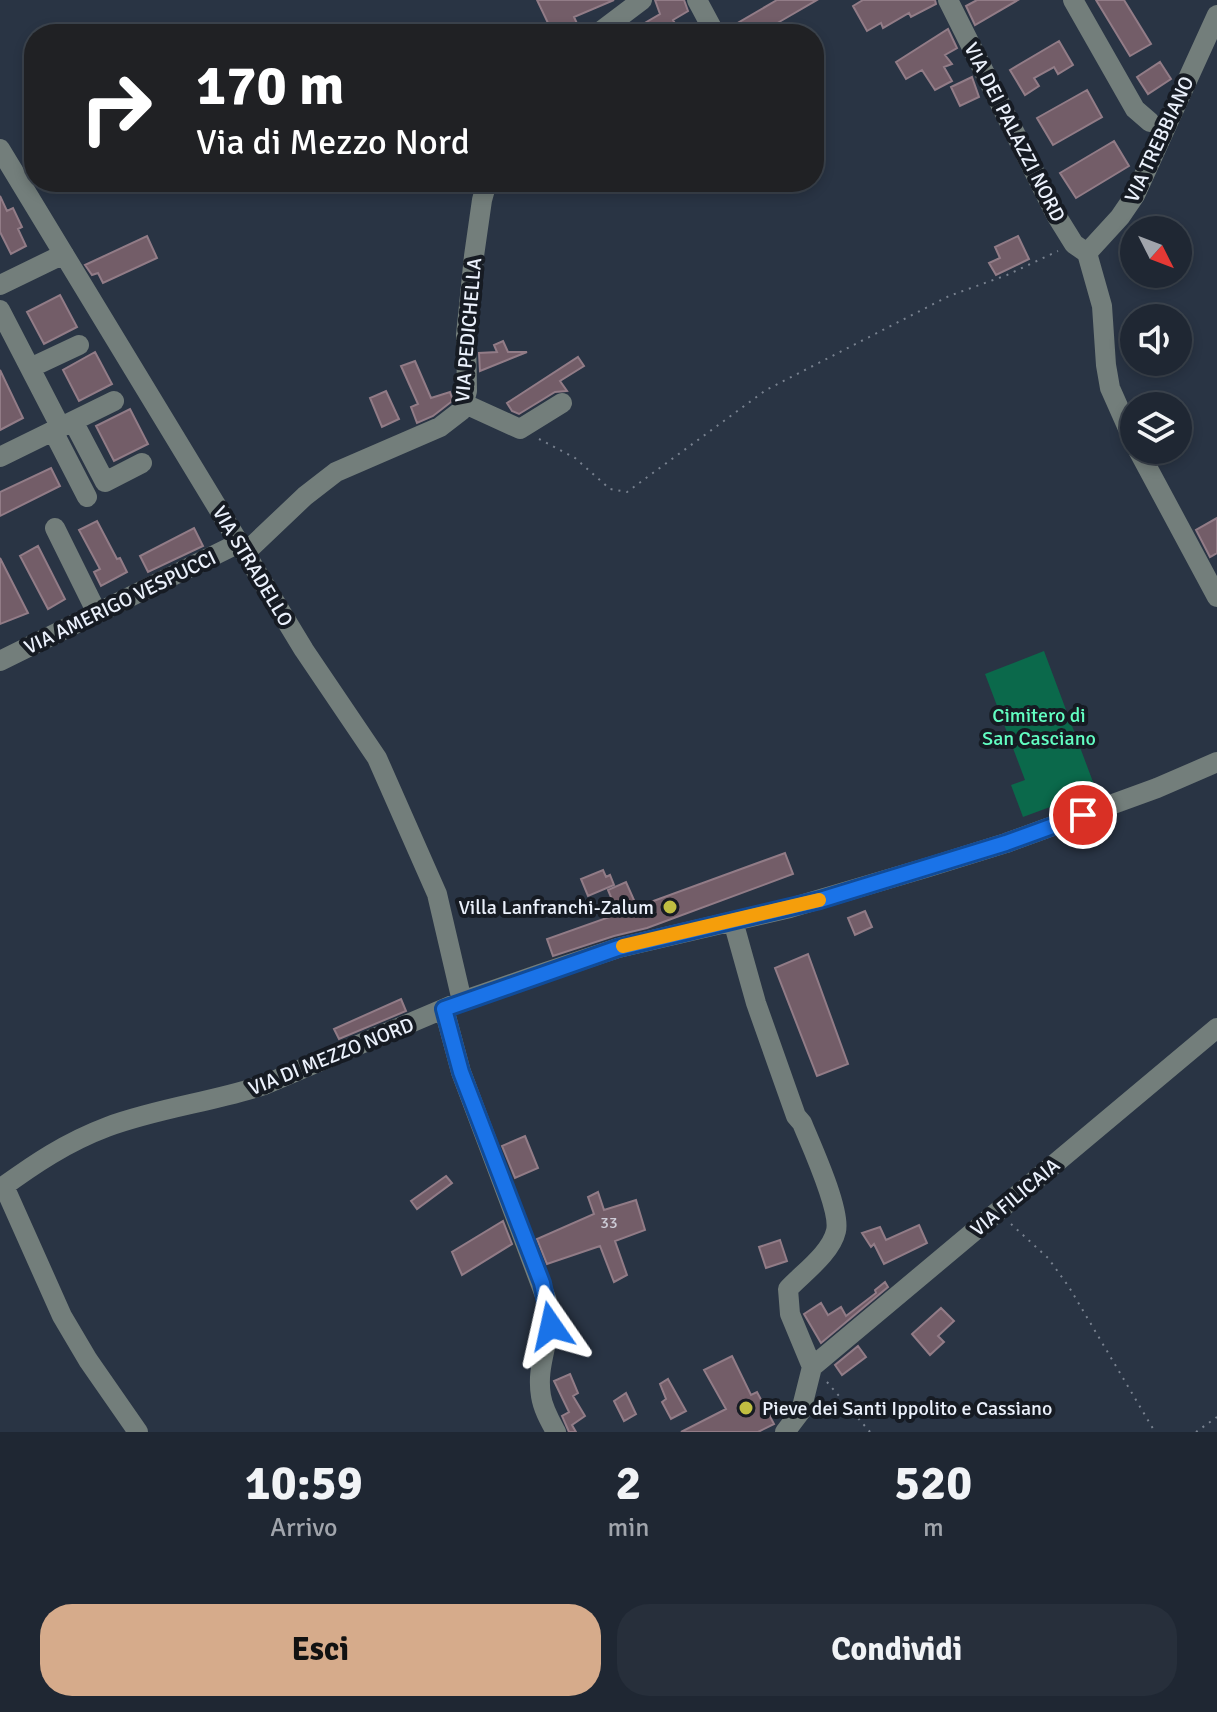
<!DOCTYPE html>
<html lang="it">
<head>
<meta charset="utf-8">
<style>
	body { margin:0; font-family:Signika,sans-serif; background:#272f3b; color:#f1f3f6; height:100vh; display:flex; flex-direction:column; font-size:30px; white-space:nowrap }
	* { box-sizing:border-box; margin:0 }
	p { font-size:26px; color:#a1a5ac }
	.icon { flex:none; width:44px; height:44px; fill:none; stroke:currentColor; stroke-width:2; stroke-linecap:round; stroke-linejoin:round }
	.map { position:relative; height:1432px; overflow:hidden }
	.panel { display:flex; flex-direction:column; background:#1f2733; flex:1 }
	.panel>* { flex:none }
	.guide { position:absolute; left:24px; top:24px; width:800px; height:168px; border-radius:32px; box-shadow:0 4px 12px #0003,0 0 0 2px #3c444e; background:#202124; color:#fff; overflow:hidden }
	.needle { width:52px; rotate:132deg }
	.fabs { position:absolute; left:1120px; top:216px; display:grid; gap:16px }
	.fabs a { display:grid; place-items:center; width:72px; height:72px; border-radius:50%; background:#1f2733; box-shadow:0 4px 12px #0003,0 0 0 2px #3c444e; font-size:40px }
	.pin { position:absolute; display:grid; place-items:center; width:68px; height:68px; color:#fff; margin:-34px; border:4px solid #fff; border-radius:50%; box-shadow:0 2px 8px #0007 }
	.me { position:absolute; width:88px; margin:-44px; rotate:349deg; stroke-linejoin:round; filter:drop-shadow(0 0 6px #0008) }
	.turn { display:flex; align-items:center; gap:28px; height:168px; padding:0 40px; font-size:36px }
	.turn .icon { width:104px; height:104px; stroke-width:2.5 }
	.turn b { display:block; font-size:56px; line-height:68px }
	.eta { display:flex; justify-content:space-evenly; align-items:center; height:136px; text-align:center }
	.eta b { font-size:48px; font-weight:800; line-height:56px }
	.action { display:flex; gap:16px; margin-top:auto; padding:16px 40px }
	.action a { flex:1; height:92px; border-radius:32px; background:#d6ab8b; color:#111; font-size:32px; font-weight:800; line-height:92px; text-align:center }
	.action a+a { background:#272f3b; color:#f1f3f6 }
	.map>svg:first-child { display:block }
	.green { fill:#0b694b }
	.building { fill:#735d68; stroke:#927c87; stroke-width:2 }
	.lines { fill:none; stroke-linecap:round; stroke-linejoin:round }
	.path { stroke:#78818f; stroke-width:2; stroke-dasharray:2 6; stroke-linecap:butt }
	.minor { stroke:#737e7b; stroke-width:20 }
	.route-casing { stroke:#114b97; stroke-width:20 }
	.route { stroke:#1a73e8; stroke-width:14 }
	.slow { stroke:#f59e0b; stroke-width:14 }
	.poi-dot { fill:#c0be41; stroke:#161b23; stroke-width:3 }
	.labels { text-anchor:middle; stroke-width:8; stroke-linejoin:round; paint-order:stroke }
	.number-label { font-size:16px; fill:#cdccd7 }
	.street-label { font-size:20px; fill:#ebf1fc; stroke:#161b23 }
	.park-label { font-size:20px; fill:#62fec2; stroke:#161b23 }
	.poi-label { font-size:20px; fill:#ebf1fc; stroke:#161b23; text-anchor:end }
</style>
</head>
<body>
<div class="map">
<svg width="1217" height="1432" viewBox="0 0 1217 1432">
	<rect width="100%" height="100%" fill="#293444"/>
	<path class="green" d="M1044,651L1096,790L1023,817L1011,785L1025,780L985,674Z"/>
	<path class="building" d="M537,0H614L574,17L580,30L570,34H525L548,23Z
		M655,0H684L688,11L673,20L681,34H626L660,14Z
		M777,0H817L774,25L779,34H723L724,31Z
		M863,0H935L936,4L911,17L909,13L883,28L881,23L867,31L853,6Z
		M977,0H1018L975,25L966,6Z
		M1096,0H1124L1151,44L1130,56Z
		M948,29L957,48L945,55L952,64L944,67L952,81L935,90L922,70L906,79L896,62Z
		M1059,41L1073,65L1058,74L1054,67L1034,78L1039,86L1025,95L1010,70Z
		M1160,62L1171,79L1148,94L1137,77Z
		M972,77L979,97L960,106L951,87Z
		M1087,90L1102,117L1053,145L1037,118Z
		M1114,141L1129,166L1076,198L1060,173Z
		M0,196L7,211L13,208L22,227L18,229L26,246L11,254L0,232Z
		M147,236L157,258L103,283L98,273L92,275L85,265Z
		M1018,236L1029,259L996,275L989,263L1000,258L995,247Z
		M60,295L77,327L44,344L27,312Z
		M503,341L508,352H527L480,371L479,353L497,352L494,345Z
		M95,352L112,384L79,401L63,370Z
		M578,357L584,366L560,381L567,391L555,392L519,414L512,411L507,403Z
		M415,361L431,398L450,392L452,398L451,402L433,416L417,423L411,407L418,404L401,366Z
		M0,370L23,418L0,430Z
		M386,391L399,419L382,427L370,398Z
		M130,409L148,444L114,461L96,426Z
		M51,468L60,486L0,516V492Z
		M1217,518V553L1210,557L1196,530Z
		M97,521L117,559L120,558L127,572L101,586L94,572L100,569L79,530Z
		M194,528L203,546L148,572L140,556Z
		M38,546L65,599L48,609L20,556Z
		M0,558L28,613L0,624Z
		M785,853L793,874L647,928L614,936L553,956L547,939L618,914L608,890L626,882L637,907Z
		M603,870L606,877L610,875L614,885L588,896L581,879Z
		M865,911L872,927L855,935L848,918Z
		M808,954L848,1064L817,1076L775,968Z
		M401,999L406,1011L339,1039L334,1029Z
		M525,1136L538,1168L515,1178L502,1146Z
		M446,1176L452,1183L417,1209L411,1201Z
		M598,1192L604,1210L636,1200L645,1230L615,1241L627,1275L614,1282L600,1246L547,1264L537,1239L594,1214L588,1197Z
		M503,1221L512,1244L462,1275L452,1252Z
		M919,1225L927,1243L884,1264L874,1244L871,1247L862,1233L880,1227L886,1240Z
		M780,1240L787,1261L766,1268L759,1247Z
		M885,1282L888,1287L821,1343L804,1314L821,1303L828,1315L841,1307L846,1316L876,1293L875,1290Z
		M941,1308L954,1321L938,1336L944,1342L930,1355L912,1334Z
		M858,1346L866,1357L842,1375L835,1365Z
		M732,1356L751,1395L757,1392L774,1424L758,1432H681L726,1409L704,1370Z
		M570,1374L578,1393L573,1396L585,1416L572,1425L576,1432H569L562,1416L569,1412L554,1381Z
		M668,1379L686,1411L671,1419L662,1402L666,1399L660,1384Z
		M626,1393L636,1414L624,1421L614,1401Z"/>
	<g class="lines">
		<path class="path" d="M539,439L575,458L610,489L627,492L766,390L949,296L1007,275L1058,251
			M1011,1224L1048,1258L1069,1287L1155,1432
			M827,1382L870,1432
			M1196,1432L1217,1417"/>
		<path class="minor" d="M697,0L712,28
			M948,0L1056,215L1074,244L1087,253L1102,306L1106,365L1110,388L1134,442
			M1073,0L1135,109L1150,122
			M597,34L642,0
			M0,149L304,650L377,758L437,894L462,1001
			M1087,253L1120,217L1135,195L1217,15
			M0,285L64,254
			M0,310L60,426
			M30,368L79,345
			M465,404L520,429L562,403
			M74,423L105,482L142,463
			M53,431L87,497
			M1138,450L1217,597
			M0,457L114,401
			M55,528L97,613
			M246,552L305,496L336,472L440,427L462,410L467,391L466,335L474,256L482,200L487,182
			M0,661L239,543
			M733,921L756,1003L796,1116L802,1123C811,1145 841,1210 836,1231C831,1253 803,1273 788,1289L790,1314L812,1367L801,1411L785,1432
			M444,1009L461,1072L547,1301C555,1336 535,1361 541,1396C543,1409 550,1421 556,1432
			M4,1186L62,1316L88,1360L138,1432
			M0,1189C34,1164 67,1142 107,1127C158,1108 213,1102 264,1085L462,1001L540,974L618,948L790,908L929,867L1006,843L1157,788L1217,762
			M812,1367L1217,1028"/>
	</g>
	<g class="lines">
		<defs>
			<path id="route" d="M551,1326L542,1283L461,1072L444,1009L618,948L820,900L1006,843L1083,815"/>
		</defs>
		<use href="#route" class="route-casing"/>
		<use href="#route" class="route"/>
		<path class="slow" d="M623,946L819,900"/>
	</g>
	<g class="poi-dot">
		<circle cx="670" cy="907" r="8"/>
		<circle cx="746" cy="1408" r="8"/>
	</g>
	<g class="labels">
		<g class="number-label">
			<text x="609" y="1228">33</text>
		</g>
		<g class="street-label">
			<text transform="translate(1015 132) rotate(63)" y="7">VIA DEI PALAZZI NORD</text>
			<text transform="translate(1159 139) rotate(-65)" y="7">VIA TREBBIANO</text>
			<text transform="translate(468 330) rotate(-85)" y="7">VIA PEDICHELLA</text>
			<text transform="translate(253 566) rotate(59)" y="7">VIA STRADELLO</text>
			<text transform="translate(120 602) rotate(-26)" y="7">VIA AMERIGO VESPUCCI</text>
			<text transform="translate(331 1056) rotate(-22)" y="7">VIA DI MEZZO NORD</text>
			<text transform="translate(1015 1197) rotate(-40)" y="7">VIA FILICAIA</text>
		</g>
		<g class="park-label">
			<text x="1039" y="722">Cimitero di<tspan x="1039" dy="23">San Casciano</tspan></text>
		</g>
		<g class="poi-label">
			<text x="654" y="914">Villa Lanfranchi-Zalum</text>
			<text x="762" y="1415" text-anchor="start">Pieve dei Santi Ippolito e Cassiano</text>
		</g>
	</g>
</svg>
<div class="fabs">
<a><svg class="needle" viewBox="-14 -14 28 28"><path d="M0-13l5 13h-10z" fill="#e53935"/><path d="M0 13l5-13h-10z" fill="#a1a5ac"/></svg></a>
<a><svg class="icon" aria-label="sound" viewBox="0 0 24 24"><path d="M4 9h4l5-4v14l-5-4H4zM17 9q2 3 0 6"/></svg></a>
<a><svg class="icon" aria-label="layers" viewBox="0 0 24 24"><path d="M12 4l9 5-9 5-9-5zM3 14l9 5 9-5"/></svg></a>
</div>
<div class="pin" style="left:1083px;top:815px;background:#d93025"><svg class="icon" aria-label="arrive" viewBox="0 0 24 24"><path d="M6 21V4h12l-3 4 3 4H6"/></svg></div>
<svg class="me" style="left:551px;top:1326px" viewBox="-20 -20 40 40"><path d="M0-17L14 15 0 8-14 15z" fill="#1a73e8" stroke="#fff" stroke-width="4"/></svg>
<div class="guide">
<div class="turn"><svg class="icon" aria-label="right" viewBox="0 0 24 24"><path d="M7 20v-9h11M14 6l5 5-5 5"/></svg><div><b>170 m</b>Via di Mezzo Nord</div></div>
</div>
</div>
<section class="panel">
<div class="eta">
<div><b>10:59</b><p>Arrivo</p></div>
<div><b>2</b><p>min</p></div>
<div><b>520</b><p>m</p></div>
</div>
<div class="action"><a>Esci</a><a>Condividi</a></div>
</section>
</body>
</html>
